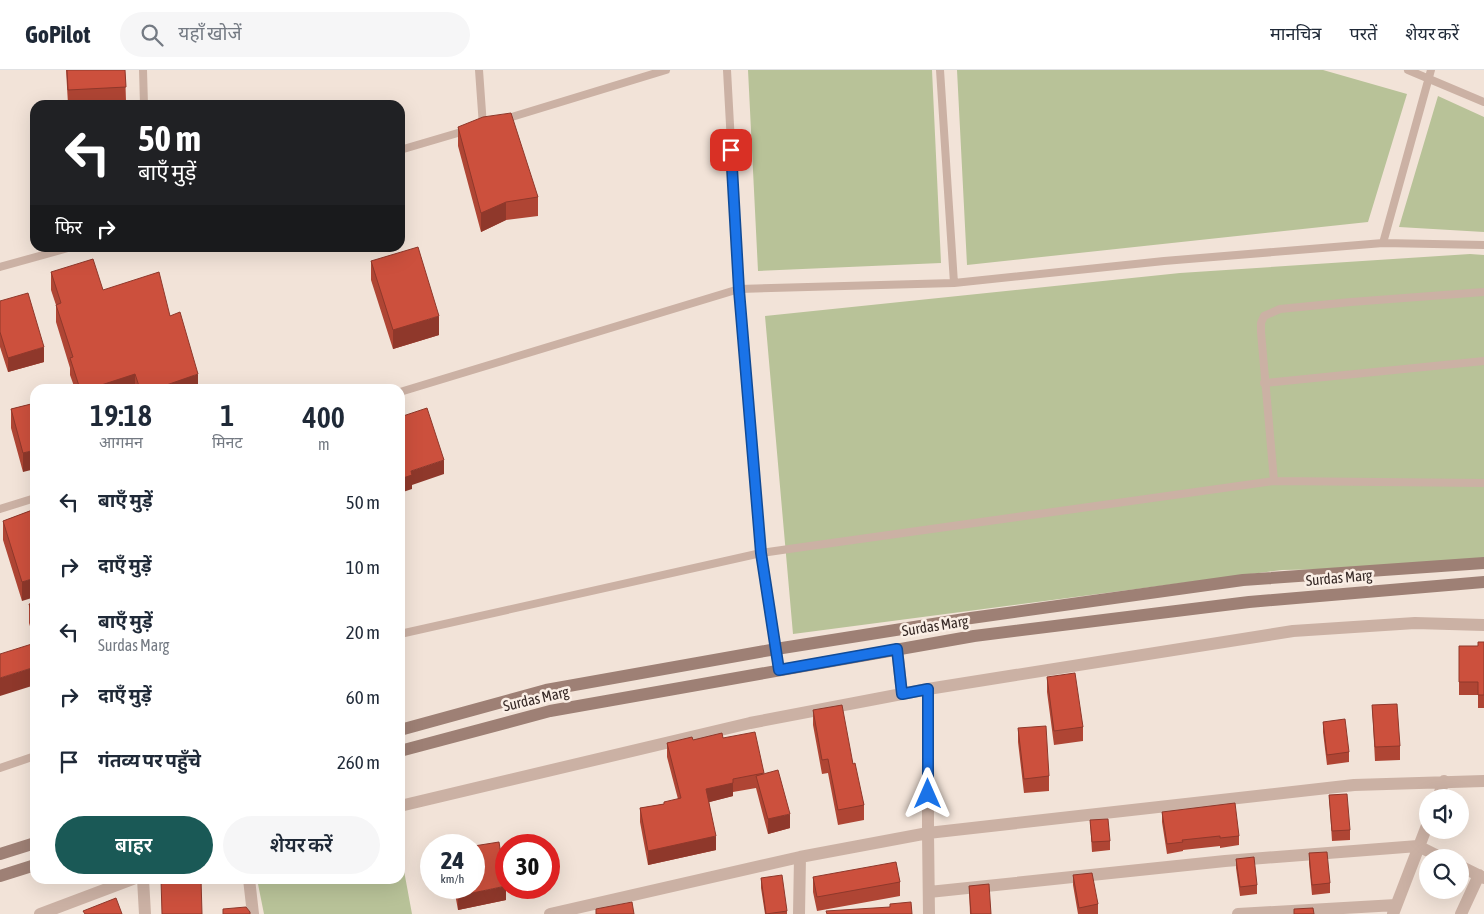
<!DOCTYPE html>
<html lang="hi">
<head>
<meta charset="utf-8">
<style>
	body { margin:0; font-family:"Asap Condensed","Noto Sans Devanagari",sans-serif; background:#f6f6f7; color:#1f2937; height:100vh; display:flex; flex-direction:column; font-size:19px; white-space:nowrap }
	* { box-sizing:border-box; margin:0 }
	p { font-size:16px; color:#747a83 }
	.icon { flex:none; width:28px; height:28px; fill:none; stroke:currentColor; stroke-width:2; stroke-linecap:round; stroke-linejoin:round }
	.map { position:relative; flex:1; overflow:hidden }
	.side { position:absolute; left:30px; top:314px; width:375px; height:500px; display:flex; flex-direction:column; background:#fff; border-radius:15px; box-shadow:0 5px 20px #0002 }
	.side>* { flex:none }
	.guide { position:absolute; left:30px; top:30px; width:375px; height:152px; border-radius:15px; box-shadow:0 5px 20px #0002; background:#202124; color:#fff; overflow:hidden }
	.tools { position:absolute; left:1419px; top:719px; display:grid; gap:10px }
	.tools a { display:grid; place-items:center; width:50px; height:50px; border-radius:50%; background:#fff; box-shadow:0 5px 20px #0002; font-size:25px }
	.speed { position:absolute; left:420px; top:764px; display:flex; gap:10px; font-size:25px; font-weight:700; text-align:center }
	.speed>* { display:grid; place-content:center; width:65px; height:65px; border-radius:50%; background:#fff; box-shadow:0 5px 20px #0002; line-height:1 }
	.speed small { font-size:12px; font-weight:400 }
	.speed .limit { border:8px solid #d22; background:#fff; color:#111 }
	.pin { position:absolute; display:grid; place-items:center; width:42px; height:42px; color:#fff; margin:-21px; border-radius:10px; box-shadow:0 2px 8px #0006 }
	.me { position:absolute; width:55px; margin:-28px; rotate:0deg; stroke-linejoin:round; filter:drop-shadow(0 0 4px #0008) }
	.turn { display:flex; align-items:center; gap:18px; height:105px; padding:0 25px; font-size:22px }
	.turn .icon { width:65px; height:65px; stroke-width:2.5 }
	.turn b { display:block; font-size:35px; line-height:42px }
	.then { display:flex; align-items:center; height:48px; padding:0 25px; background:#0003; gap:10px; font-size:19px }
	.eta { display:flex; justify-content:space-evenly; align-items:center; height:85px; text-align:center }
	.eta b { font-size:30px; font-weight:600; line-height:35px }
	.button { display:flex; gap:10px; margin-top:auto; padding:10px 25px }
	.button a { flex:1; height:58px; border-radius:30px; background:#1a5956; color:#fff; font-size:20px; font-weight:600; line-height:58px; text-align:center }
	.button a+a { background:#f6f6f7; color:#1f2937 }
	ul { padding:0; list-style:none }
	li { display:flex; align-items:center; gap:15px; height:65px; padding:0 25px }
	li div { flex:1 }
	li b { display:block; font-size:19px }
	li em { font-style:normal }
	header { display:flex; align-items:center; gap:30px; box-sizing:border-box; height:70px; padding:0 25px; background:#fff; border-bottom:1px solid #e0e1e3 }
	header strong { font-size:24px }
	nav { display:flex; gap:28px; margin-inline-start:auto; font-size:18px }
	.search { width:350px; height:45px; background:#f6f6f7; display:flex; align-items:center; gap:12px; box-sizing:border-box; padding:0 18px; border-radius:28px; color:#747a83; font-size:19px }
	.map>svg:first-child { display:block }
	.green { fill:#b8c298 }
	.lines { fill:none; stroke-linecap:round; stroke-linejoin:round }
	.lane { stroke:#cbb1a4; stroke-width:8 }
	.street { stroke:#cbb1a4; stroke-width:12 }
	.secondary { stroke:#9e8075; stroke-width:12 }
	.wall { fill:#af4534 }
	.shaded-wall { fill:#8f382b }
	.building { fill:#cc503d; stroke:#8f382b }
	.route-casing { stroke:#114b97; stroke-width:12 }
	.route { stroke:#1a73e8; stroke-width:9 }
	.labels { text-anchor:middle; stroke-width:5; stroke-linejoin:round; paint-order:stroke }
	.street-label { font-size:15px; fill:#362926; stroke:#faeee5 }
</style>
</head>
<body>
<header>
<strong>GoPilot</strong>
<div class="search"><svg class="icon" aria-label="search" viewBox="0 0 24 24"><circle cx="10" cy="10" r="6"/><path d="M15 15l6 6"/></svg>यहाँ खोजें</div>
<nav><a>मानचित्र</a><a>परतें</a><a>शेयर करें</a></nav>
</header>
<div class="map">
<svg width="1484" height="844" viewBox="0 0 1484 844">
	<rect width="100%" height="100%" fill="#f2e3d8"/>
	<path class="green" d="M748,0H932L941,193L758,201Z
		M957,0H1323L1407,24L1368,152L967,195Z
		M1438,26L1484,47V162L1399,157Z
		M1470,184L1484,185V496L1282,500L793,564L765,246L1180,203Z
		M400,779L412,844H264L257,809H400Z"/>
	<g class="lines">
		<path class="lane" d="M143,0L144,35
			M479,0L483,56
			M727,0L739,219L761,483L776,579
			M940,0L954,213
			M1408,0L1484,32
			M502,50L666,0
			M400,80L468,60
			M1383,173L1431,0
			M0,197L68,178
			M1264,313L1484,291
			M400,322L739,219L954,213L1164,191L1383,173L1484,175
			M1274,411L1261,262V253L1264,246L1280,239L1351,232L1484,222
			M0,439L35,428
			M400,564L761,483L796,478L1274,411L1484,413
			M0,698L35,686"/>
		<path class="street" d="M897,579L902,624
			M928,619V763L929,844
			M1438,728L1444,711
			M400,736L750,653L928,619L1293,561L1415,553L1484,555
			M1460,796L1484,808
			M143,809L145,844
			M249,809L253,844
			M929,822L1225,791L1418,776L1442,788
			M40,844L133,809
			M550,844L800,787L928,763L1354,715L1484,711
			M799,844L800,787
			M1238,844L1396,835
			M1393,844L1428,753
			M1461,844L1479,805"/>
		<path class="secondary" d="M400,660L546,620L776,579L971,548L1243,510L1484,493
			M400,681L550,641L974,566L1249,532L1484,512
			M0,784L35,773
			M0,806L35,795"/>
	</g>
	<path class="wall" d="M66,0H125L126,31L68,34Z
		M458,57L538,127V146L506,150L481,162L458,76Z
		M371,191L439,265L393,279L371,210Z
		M51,202L103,220L170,246L198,319H75L70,305V298L56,252V235L51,220Z
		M0,231L44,292L8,302L0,277Z
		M35,333L23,402L11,358V339Z
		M35,439L22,531L3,470V451Z
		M35,533V573L29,553V534Z
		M1484,572V638H1478V625H1459V576H1478Z
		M1047,607L1083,657V671L1054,675L1047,622Z
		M1372,635L1400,676V690L1375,691Z
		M813,640L853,694L864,735V750L838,755L828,703L822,704L813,655Z
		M1323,652L1349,682V692L1327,695L1323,662Z
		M1018,658L1049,706V721L1024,723L1018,672Z
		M723,668L764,704L790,758L768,764L756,718L733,722V726L709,732L716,780L648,795L640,752V738L664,734L678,729L667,687V673L693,670Z
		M1329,725L1350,760V770L1332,771Z
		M1162,742L1239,766V775L1220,778V776L1183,780V781L1167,784L1162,752Z
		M1090,750L1110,771V780L1092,782Z
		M1309,783L1330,813V823L1312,825L1309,793Z
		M1236,789L1257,815V824L1240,826L1236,798Z
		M1073,805L1098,834V844H1078L1073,815Z
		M813,807L900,812V826L817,841L813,822Z
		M761,808L787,841V844H765L761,818Z
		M969,816L991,844H970Z
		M454,818H474L506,830L458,840Z"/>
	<path class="shaded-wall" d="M506,132V150L481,162V143Z
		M439,246V265L393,279V260Z
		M44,277V292L8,302V288Z
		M135,304V319H89Z
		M198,304V319H155Z
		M35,380V399L23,402V383Z
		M444,390V404L412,415V419L400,423V409L411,401Z
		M35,508V527L22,531V512Z
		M35,597V615L0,626V608Z
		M733,713V726L706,733V719Z
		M790,744V758L768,764V749Z
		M716,766V780L648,795V781Z
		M506,816V830L458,840V826Z"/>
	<path class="building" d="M67,0H125L126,17L68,20Z
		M511,43L538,127L506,132L481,143L458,57L483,47Z
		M418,177L439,246L393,260L371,191Z
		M93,189L103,220L159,202L170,246L180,242L198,304L155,319H140L135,304L89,319H80L70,288L73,287L56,235L61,233L51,202Z
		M28,223L44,277L8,288L0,262V231Z
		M35,333V380L23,383L11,339Z
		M427,338L444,390L411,401L412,405L400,409V347Z
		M35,439V508L22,512L3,451Z
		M35,533V554L29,534Z
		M1478,572H1484V625H1478V612H1459V576H1478Z
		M35,573V597L0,608V584Z
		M1075,603L1083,657L1054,661L1047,607Z
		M1397,634L1400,676L1375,677L1372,635Z
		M842,635L853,694L855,693L864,735L838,740L828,689L822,690L813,640Z
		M1345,649L1349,682L1327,685L1323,652Z
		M1046,656L1049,706L1024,709L1018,658Z
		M755,662L764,703L733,709V713L706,719L716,766L648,781L640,738L664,734V732L681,728L667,673L692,667L693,670L722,663L723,668Z
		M778,700L790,744L768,749L756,706Z
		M1347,724L1350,760L1332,761L1329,725Z
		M1235,733L1239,766L1220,768V766L1182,770L1183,772L1167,774L1162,742Z
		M1108,749L1110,771L1092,772L1090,750Z
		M499,772L506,816L458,826L456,818H474V776Z
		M1327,782L1330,813L1312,815L1309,783Z
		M1254,787L1257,815L1240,817L1236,789Z
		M896,792L900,812L817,827L813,807Z
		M1092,803L1098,834L1079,838L1073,805Z
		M782,805L787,841L766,844L761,808Z
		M161,809H201L202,844H162Z
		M989,814L991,844H971L969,816Z
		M116,828L122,844H85L83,841Z
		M632,832L634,844H596V839Z
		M911,832L912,844H827L826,841L890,837V834Z
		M246,837L250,842V844H223V839Z
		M1313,838L1314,844H1294V839Z"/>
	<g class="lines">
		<defs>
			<path id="route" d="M731,80L739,220L761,483L779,600L897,579L902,624L928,619V724"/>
		</defs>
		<use href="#route" class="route-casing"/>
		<use href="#route" class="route"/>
	</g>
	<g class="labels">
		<g class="street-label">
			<text transform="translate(1339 508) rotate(-5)" y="5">Surdas Marg</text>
			<text transform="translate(935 556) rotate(-9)" y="5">Surdas Marg</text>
			<text transform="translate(536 629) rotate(-13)" y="5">Surdas Marg</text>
		</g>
	</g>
</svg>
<div class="tools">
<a><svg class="icon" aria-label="sound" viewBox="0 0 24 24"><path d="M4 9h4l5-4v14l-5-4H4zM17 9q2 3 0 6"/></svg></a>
<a><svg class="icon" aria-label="search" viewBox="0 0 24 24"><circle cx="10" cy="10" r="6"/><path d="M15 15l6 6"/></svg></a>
</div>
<div class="speed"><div>24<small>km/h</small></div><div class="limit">30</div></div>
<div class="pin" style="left:731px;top:80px;background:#d93025"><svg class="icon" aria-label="arrive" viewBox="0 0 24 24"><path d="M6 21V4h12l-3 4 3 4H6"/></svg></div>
<svg class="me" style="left:928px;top:724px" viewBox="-20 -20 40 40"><path d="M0-17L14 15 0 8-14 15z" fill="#1a73e8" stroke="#fff" stroke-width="4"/></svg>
<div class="guide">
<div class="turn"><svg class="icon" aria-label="left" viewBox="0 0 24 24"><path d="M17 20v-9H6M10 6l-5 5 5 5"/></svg><div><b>50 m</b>बाएँ मुड़ें</div></div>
<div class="then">फिर<svg class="icon" aria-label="right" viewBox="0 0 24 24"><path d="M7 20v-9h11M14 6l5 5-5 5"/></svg></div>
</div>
<section class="side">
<div class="eta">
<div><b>19:18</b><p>आगमन</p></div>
<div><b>1</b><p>मिनट</p></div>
<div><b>400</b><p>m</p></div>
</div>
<ul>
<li><svg class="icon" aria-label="left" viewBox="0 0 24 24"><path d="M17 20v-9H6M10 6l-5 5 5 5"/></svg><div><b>बाएँ मुड़ें</b></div><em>50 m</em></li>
<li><svg class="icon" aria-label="right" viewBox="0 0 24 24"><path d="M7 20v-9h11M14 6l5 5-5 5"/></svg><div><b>दाएँ मुड़ें</b></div><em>10 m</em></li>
<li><svg class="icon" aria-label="left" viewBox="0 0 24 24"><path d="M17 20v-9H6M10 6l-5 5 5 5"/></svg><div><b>बाएँ मुड़ें</b><p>Surdas Marg</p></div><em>20 m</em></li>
<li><svg class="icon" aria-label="right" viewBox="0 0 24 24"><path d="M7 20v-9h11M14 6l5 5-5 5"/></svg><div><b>दाएँ मुड़ें</b></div><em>60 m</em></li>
<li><svg class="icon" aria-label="arrive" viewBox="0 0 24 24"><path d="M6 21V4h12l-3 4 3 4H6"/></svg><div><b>गंतव्य पर पहुँचे</b></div><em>260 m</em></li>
</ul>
<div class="button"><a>बाहर</a><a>शेयर करें</a></div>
</section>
</div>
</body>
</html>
